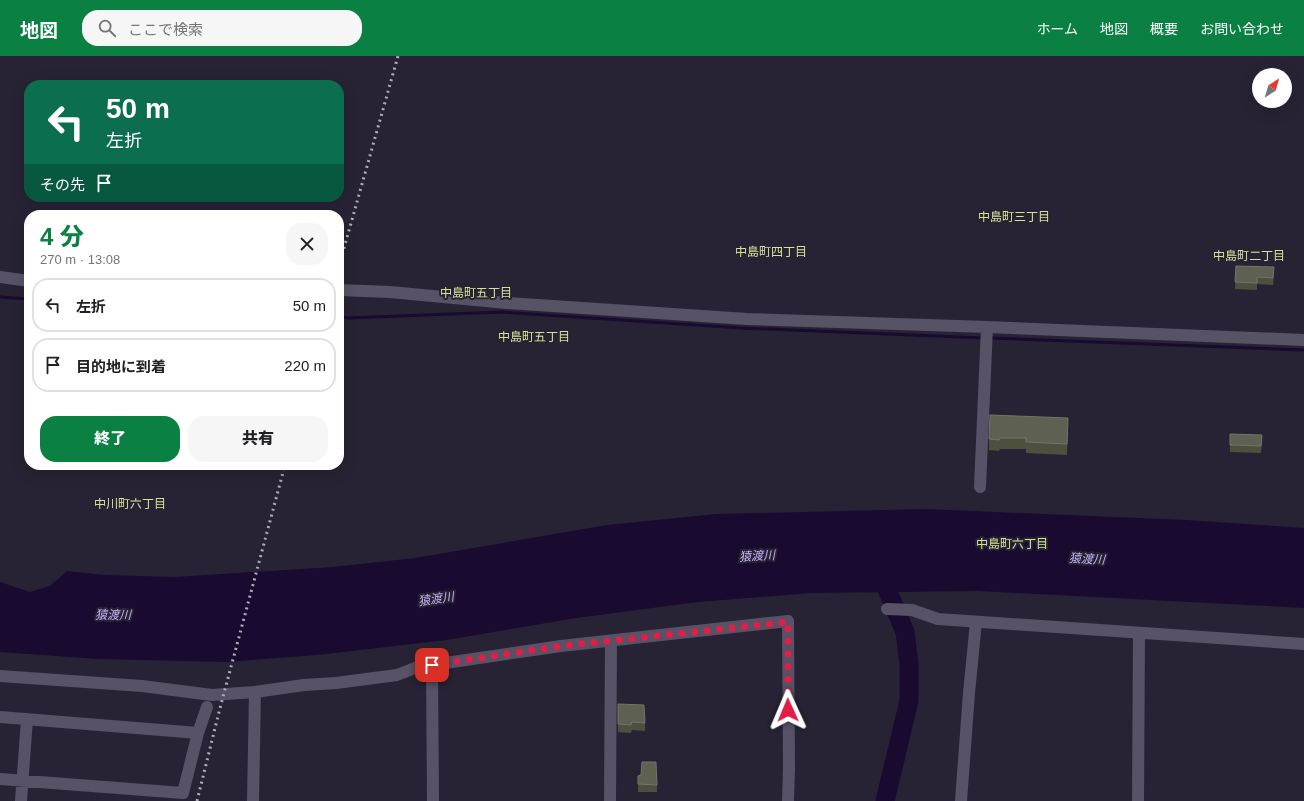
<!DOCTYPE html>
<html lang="ja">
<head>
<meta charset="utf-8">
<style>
	body { margin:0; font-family:Helvetica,"Noto Sans JP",sans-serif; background:#f6f6f6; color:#202124; height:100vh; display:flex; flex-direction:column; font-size:15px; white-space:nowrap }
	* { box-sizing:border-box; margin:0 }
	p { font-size:13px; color:#757577 }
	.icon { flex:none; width:22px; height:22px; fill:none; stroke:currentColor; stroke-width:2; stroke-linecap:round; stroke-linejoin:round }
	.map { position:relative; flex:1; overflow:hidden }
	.drawer { position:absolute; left:24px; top:154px; width:320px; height:260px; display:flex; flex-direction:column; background:#fff; border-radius:16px; box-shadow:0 4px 16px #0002 }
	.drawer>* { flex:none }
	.top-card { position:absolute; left:24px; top:24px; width:320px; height:122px; border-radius:16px; box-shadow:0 4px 16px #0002; background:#0b6e4f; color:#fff; overflow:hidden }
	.needle { width:26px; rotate:37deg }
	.tools { position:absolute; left:1252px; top:12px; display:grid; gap:8px }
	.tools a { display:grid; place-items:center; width:40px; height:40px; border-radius:50%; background:#fff; box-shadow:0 4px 16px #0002; font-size:20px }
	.pin { position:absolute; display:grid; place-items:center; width:34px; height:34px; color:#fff; margin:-17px; border-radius:8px; box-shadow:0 2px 6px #0006 }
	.me { position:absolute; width:44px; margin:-22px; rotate:359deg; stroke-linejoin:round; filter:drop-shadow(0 0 3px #0008) }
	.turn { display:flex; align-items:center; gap:14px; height:84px; padding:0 16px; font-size:18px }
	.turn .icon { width:52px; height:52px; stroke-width:2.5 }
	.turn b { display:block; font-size:28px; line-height:34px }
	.then { display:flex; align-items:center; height:38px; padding:0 16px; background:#0003; gap:8px; font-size:15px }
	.round { display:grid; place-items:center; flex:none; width:42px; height:42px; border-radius:16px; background:#f6f6f6 }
	.head { display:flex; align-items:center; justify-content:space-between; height:68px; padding:0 16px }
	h1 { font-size:24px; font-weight:800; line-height:30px; color:#0b8043 }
	.primary-button { display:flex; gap:8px; margin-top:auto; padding:8px 16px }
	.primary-button a { flex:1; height:46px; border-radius:16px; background:#0b8043; color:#fff; font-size:16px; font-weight:800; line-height:46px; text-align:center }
	.primary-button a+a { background:#f6f6f6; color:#202124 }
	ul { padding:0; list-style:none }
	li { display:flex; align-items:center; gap:12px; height:54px; margin:0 8px 6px; padding:0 8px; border:2px solid #e0e0e0; border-radius:16px }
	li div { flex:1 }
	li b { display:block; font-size:15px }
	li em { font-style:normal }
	header { display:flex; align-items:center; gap:24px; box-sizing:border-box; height:56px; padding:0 20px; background:#0b8043; color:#fff }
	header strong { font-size:19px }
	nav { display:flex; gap:22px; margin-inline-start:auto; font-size:14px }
	.search { width:280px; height:36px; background:#f6f6f6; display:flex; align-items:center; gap:10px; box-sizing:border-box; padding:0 14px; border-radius:16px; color:#757577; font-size:15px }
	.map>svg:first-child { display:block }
	.water { fill:#190a30 }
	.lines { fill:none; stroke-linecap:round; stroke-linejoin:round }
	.stream { stroke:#190a30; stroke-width:3 }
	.river { stroke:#190a30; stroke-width:19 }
	.minor { stroke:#575265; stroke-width:12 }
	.rail { stroke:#afabb9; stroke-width:3; stroke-dasharray:2 4; stroke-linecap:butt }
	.wall { fill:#4d503f }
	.building { fill:#5e6052; stroke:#73746a }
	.route { stroke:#e11d48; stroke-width:7; stroke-dasharray:0 12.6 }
	.labels { text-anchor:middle; stroke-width:4; stroke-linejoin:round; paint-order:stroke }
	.neighbourhood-label { font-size:12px; fill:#d5e396; stroke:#282334 }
	.water-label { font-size:12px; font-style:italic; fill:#c6b1f8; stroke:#282334 }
</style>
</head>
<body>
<header>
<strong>地図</strong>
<div class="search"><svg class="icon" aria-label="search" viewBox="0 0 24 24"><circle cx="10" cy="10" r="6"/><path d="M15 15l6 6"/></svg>ここで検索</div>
<nav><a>ホーム</a><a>地図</a><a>概要</a><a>お問い合わせ</a></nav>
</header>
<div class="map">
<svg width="1304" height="745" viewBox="0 0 1304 745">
	<rect width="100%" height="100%" fill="#282334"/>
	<path class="water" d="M926,453L1186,464L1304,472V552L978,535L812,537L698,546L576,562L447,584L317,599L226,606L98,603L0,596V526L30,536L50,530L67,515L105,519L175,521L333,511L415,502L607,469L716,458Z"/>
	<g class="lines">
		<path class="stream" d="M0,241L29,243
			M339,260L348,262L502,256L741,272L984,282
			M990,282L1304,294"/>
		<path class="river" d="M878,512L905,576L909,608V645L885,745"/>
		<path class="minor" d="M0,221L29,225
			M339,234L390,236L507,247L747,263L987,271L1304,284
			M980,431L987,271
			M887,553L912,554L938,563L1304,588
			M432,609L433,745
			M0,620L142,630L212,639L255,636
			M0,661L198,677L183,737L0,723
			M198,677L207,651
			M21,745L27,663
			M253,745L255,636L304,629L336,627L397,619L415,612L432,609L561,590L788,565L789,712L788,745
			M610,745L611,585
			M961,745L969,637L976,566
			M1138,745L1139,577"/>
		<path class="rail" d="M339,210L398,0
			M197,745L220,652L285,409"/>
	</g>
	<path class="wall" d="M1236,210L1274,218L1273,229L1257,228V234L1235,233Z
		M1068,362L1067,399L1026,397V393H1000L999,395L989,394V383Z
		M1230,378L1262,386L1261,397L1230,396Z
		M618,648L645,667V675L632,674L631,677L618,676Z
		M638,720L657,729V736H638Z"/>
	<path class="building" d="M1236,210L1274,211L1273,222L1257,221V227L1235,226Z
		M990,359L1068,362L1067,388L1026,386V382H1000L999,384L989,383Z
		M1230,378L1262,379L1261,390L1230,389Z
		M618,648L644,649L645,667L632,666L631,669L618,668Z
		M642,706H656L657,729L638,728V720L641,719Z"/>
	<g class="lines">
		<path class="route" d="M432,609L561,590L788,566V654"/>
	</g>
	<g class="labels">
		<g class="neighbourhood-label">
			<text x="1014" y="165">中島町三丁目</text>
			<text x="771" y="200">中島町四丁目</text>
			<text x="1249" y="204">中島町二丁目</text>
			<text x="476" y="241">中島町五丁目</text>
			<text x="534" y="285">中島町五丁目</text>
			<text x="130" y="452">中川町六丁目</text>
			<text x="1012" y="492">中島町六丁目</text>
		</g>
		<g class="water-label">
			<text transform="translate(757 500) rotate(-3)" y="4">猿渡川</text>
			<text transform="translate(1087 503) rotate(3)" y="4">猿渡川</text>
			<text transform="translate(436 543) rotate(-8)" y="4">猿渡川</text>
			<text transform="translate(113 559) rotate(1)" y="4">猿渡川</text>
		</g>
	</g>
</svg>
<div class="tools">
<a><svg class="needle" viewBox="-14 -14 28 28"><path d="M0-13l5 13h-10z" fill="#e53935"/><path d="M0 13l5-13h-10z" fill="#757577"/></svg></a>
</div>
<div class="pin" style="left:432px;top:609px;background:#d93025"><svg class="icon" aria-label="arrive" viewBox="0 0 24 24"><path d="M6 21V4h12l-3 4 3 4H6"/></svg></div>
<svg class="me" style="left:788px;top:654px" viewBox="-20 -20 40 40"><path d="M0-17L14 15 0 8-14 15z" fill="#e11d48" stroke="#fff" stroke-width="4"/></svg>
<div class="top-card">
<div class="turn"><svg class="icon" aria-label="left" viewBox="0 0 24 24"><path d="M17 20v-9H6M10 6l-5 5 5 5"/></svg><div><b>50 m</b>左折</div></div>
<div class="then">その先<svg class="icon" aria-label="arrive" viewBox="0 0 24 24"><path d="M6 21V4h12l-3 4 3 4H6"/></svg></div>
</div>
<section class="drawer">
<div class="head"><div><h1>4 分</h1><p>270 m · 13:08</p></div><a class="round"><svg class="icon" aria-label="close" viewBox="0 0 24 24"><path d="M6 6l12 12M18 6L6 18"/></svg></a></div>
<ul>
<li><svg class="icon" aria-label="left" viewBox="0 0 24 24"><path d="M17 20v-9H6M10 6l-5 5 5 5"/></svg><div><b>左折</b></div><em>50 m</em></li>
<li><svg class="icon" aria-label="arrive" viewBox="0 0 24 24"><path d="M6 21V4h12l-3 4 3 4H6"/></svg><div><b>目的地に到着</b></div><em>220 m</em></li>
</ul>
<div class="primary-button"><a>終了</a><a>共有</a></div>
</section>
</div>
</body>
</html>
